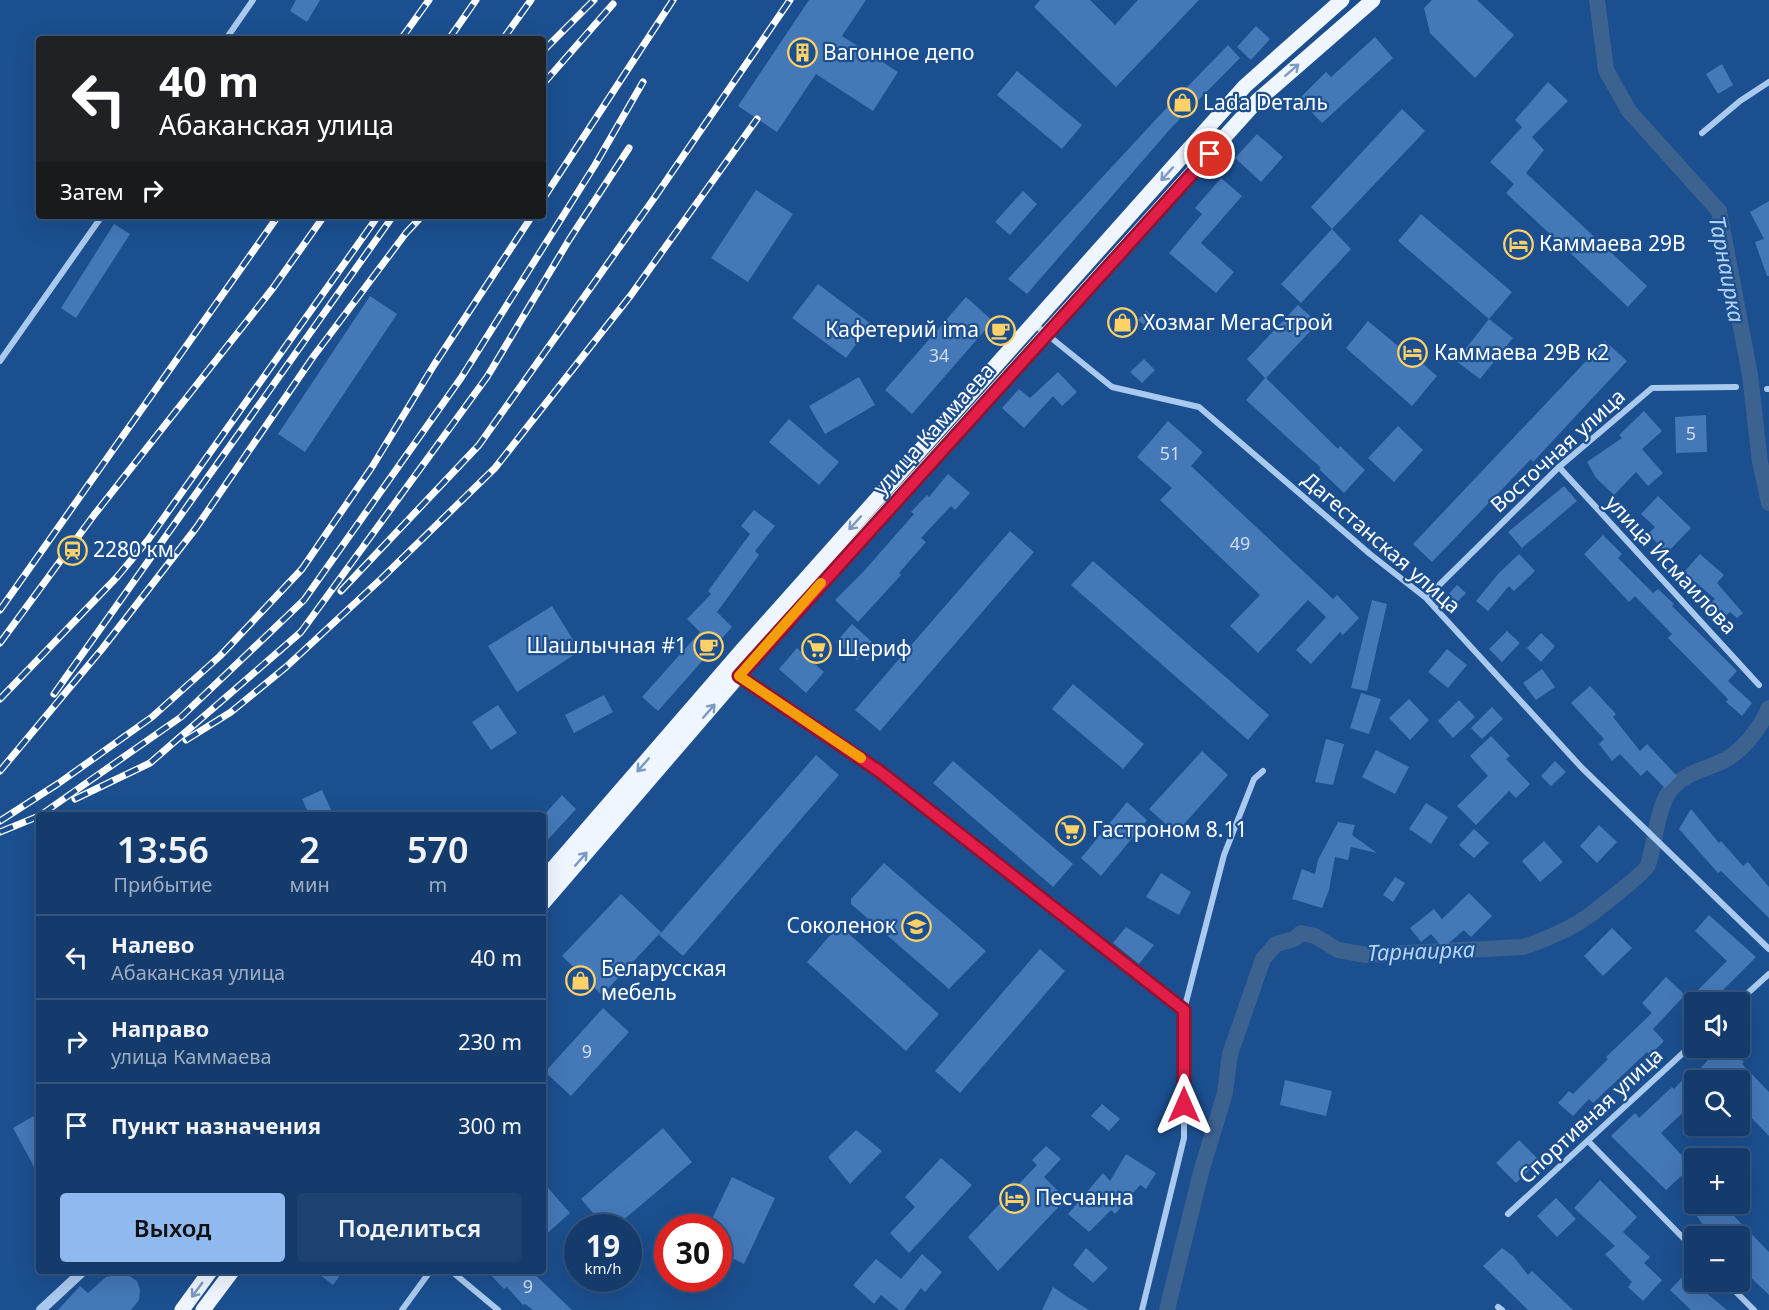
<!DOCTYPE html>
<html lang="ru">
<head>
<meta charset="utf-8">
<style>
	body { margin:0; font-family:"Noto Sans",sans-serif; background:#1d4271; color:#f1f3f6; height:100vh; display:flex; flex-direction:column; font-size:22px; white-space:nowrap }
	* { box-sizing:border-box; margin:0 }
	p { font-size:20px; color:#9dadc1 }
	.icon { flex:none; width:33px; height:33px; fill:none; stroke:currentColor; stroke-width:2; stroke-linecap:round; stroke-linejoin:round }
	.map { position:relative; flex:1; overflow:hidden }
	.details { position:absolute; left:36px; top:812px; width:510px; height:462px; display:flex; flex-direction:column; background:#143b6b; border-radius:6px; box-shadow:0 6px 24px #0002,0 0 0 2px #33557e }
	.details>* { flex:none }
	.hud { position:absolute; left:36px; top:36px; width:510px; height:183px; border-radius:6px; box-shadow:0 6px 24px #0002,0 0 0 2px #33557e; background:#202124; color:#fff; overflow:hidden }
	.controls { position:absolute; left:1684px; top:992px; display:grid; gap:12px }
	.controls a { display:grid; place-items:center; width:66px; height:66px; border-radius:6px; background:#143b6b; box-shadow:0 6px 24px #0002,0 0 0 2px #33557e; font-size:30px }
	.speed { position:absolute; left:564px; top:1214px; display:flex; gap:12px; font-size:30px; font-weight:700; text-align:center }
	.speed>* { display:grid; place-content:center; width:78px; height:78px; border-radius:50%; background:#143b6b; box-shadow:0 6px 24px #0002,0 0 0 2px #33557e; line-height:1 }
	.speed small { font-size:15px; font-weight:400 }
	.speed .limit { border:9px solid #d22; background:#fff; color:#111 }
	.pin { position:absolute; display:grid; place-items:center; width:51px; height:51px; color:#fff; margin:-26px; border:3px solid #fff; border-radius:50%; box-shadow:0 2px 6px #0007 }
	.me { position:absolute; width:66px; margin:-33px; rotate:0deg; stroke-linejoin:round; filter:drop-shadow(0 0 4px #0008) }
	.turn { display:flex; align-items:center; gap:21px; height:126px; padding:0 24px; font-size:27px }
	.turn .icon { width:78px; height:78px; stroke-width:2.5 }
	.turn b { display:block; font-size:42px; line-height:51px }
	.then { display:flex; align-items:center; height:57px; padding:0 24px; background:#0003; gap:12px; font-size:22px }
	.eta { display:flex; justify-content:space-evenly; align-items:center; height:102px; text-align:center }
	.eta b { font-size:36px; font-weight:600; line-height:42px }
	.cta { display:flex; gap:12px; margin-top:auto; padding:12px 24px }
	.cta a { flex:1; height:69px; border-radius:6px; background:#90b9f0; color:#111; font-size:24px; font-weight:600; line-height:69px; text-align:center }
	.cta a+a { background:#1d4271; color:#f1f3f6 }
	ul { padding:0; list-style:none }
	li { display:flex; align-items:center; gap:18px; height:84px; padding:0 24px; border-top:2px solid #33557e }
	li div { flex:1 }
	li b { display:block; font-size:22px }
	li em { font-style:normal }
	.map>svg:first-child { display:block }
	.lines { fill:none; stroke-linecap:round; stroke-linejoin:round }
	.canal { stroke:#3c6290; stroke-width:16 }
	.building { fill:#4478b7 }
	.minor { stroke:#a9c9ee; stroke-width:6 }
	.tertiary { stroke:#a9c9ee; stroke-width:10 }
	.primary { stroke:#f0f6ff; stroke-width:15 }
	.rail-casing { stroke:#fff; stroke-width:7 }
	.rail { stroke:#1b4f8f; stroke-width:4.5; stroke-dasharray:14; stroke-linecap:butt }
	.oneway { stroke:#7b9ac1 }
	.route-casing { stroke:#92132f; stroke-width:15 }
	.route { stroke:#e11d48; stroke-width:10 }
	.slow { stroke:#f59e0b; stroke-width:10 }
	.labels { text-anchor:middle; stroke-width:4.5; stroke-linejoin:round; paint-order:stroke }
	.number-label { font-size:18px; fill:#d0dded }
	.poi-label { font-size:21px; fill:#fff; stroke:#1b4f8f; text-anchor:start }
	.street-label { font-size:21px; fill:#fff; stroke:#1b4f8f }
	.water-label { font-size:22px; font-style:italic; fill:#b5d3f5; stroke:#1b4f8f }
</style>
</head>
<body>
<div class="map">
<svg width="1769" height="1310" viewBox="0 0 1769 1310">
	<rect width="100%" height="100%" fill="#1b4f8f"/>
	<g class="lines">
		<path class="canal" d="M1597,0L1606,70L1629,111L1719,211L1750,375L1760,462L1769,503
			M1167,1310L1201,1172L1225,1093L1230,1054L1263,959L1276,944L1294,939L1301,933L1315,936L1338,950L1366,955L1523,947C1542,941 1560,933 1578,923C1588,917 1645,873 1648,865C1655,845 1657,803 1673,787C1689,771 1707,769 1725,760C1744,750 1761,726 1769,708"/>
	</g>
	<path class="building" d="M296,0H320L307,22L290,11Z
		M809,0H866L842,36L898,72L873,111L816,74L777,132L738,106Z
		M1040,0H1090L1115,25L1138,0H1199L1116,87L1034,7Z
		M1432,0H1477L1514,35L1475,78L1430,33L1424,8Z
		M1256,26L1270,39L1251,60L1237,47Z
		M1375,37L1393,58L1322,123L1299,99L1326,72L1331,77Z
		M1228,45L1240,58L1171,128L1027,294L1008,279L1159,116Z
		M1722,64L1733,85L1718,94L1706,74Z
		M1017,71L1082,125L1062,149L997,95Z
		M1548,82L1568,101L1532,137L1544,150L1526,173L1647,286L1628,307L1506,193L1514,184L1490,162L1522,127L1515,120Z
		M1402,109L1425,131L1332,229L1311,207Z
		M1257,134L1283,157L1261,182L1235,158Z
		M1221,178L1242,196L1201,243L1234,272L1216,293L1169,253L1202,214L1195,208Z
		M756,190L793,214L748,282L711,258Z
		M1023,191L1037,204L1010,235L995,222Z
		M1769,201V276H1767L1755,242L1764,239L1750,212Z
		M1421,214L1512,292L1489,319L1398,241Z
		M114,224L130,234L76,318L61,308Z
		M1332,229L1351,249L1301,303L1281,284Z
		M818,284L871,324L846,358L792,318Z
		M370,296L397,314L305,452L278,434Z
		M966,297L993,321L912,414L885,390Z
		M1298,305L1318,323L1266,378L1338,449L1340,446L1365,470L1344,493L1319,469L1321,468L1246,400L1265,378L1247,359Z
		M1146,311L1158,320L1150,330L1138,320Z
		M1489,319L1513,338L1480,379L1456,361Z
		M1368,321L1398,346L1400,344L1437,376L1412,406L1346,348Z
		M1605,341L1627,361L1533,462L1531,459L1432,562L1413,544Z
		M1144,359L1155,370L1142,383L1130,372Z
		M1058,372L1077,392L1062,406L1053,396L1024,428L1002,408L1019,389L1030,398Z
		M859,377L875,405L825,434L809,406Z
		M1644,411L1662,431L1642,449L1663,473L1648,486L1636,472L1614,495L1596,478L1587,462L1622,438L1619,435Z
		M1706,415L1707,452L1676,453L1675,417Z
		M789,419L839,462L819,485L769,442Z
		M1168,421L1203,452L1191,466L1333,599L1337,595L1359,618L1343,635L1340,632L1311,664L1296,650L1326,617L1308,600L1258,653L1230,626L1260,595L1160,500L1172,488L1137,457Z
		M1398,426L1423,450L1394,482L1368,458Z
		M948,474L970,493L955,510L951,506L921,538L926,542L899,573L901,575L858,622L835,600L864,571L914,514L911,512L927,495L929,497Z
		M1564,486L1577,501L1522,548L1508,532Z
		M1658,496L1691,528L1667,553L1648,534L1655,527L1641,514Z
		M754,510L775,526L755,551L759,555L717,612L732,627L658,711L642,697L700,632L687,619L711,594L708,591L750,534L741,526Z
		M1010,531L1034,552L880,731L855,710Z
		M1603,535L1622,554L1618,558L1653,593L1658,589L1674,604L1672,606L1737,671L1728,681L1752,703L1742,716L1726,702L1728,699L1668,638L1672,634L1635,596L1629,602L1584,554Z
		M1519,554L1535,571L1514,591L1509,586L1488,611L1476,601L1499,573Z
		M1700,554L1724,575L1717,583L1743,613L1737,618L1730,612L1719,621L1706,607L1715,599L1684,572Z
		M1093,561L1269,715L1248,740L1071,585Z
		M1457,585L1466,593L1451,608L1443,600Z
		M1372,600L1387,604L1367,691L1351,688Z
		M552,606L580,651L517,692L488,646Z
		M852,624L872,642L857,660L836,642Z
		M1507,631L1520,643L1502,662L1489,649Z
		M1541,633L1555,646L1541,662L1527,648Z
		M797,648L824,672L806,693L779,669Z
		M1447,649L1467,665L1448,688L1428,672Z
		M1542,669L1555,687L1536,700L1523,683Z
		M1073,684L1144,744L1123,769L1052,709Z
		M1590,686L1616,714L1613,717L1640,751L1647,744L1677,776L1665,788L1647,770L1641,776L1620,754L1612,761L1599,744L1604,739L1571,703Z
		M1361,693L1381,699L1369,734L1350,728Z
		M604,695L613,712L574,733L565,715Z
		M1409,699L1429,720L1410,740L1389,718Z
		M1459,700L1475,717L1453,738L1438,721Z
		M498,705L517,733L491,750L472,722Z
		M1492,707L1503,719L1482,739L1471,728Z
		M1491,736L1510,756L1506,759L1530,784L1516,798L1509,791L1476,825L1457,806L1488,776L1470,756Z
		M1326,739L1344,744L1333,785L1315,782Z
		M1376,750L1409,767L1395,794L1362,777Z
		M1202,751L1228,775L1176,833L1149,809Z
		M816,755L839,775L683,956L659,935Z
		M953,761L1073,864L1053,887L933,783Z
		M1555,761L1566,772L1551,786L1541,776Z
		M322,790L333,814H309L302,799Z
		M562,795L576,809L543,845V816Z
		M1127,802L1147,820L1101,876L1081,858Z
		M1426,803L1448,817L1431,844L1409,829Z
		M1691,809L1719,843L1721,841L1743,866L1748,862L1769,887V918L1721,871L1718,873L1679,829Z
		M1338,822L1355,825L1352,835L1377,853L1351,847L1348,860L1335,857L1329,890L1322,908L1292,899L1302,869L1315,874L1318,860Z
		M1599,825L1617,842L1597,863L1580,846Z
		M1474,829L1489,843L1474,858L1459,845Z
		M1544,841L1563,862L1540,882L1522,861Z
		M884,863L986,951L949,989L851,904V899Z
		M1161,873L1191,892L1179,915L1146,897Z
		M1395,877L1405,883L1393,902L1383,895Z
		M1469,893L1492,916L1471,937L1464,930L1443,948L1431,934L1421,942L1410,928L1434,909L1442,919Z
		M621,894L661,932L602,995L562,956Z
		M1709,915L1756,957L1711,1002H1708L1697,991L1727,961L1695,931Z
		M839,925L939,1014L906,1051L807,962Z
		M1126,927L1154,945L1139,964L1113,943Z
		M1612,928L1632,948L1603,976L1584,956Z
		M1040,949L1065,971L960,1093L935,1071Z
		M1666,977L1685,995L1653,1029L1664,1041L1650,1055L1647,1052L1593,1103L1589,1099L1573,1116L1558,1103L1569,1091L1573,1094L1608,1059L1606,1057L1652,1013L1642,1003Z
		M603,1008L629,1032L571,1096L545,1072Z
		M1720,1047H1728L1744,1062L1742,1064L1769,1092V1136L1740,1106V1080H1695V1097L1688,1104L1690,1106L1661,1133L1692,1166L1666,1190L1611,1136L1635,1113L1639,1118L1672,1087L1674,1089L1695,1067V1074Z
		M1285,1080L1332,1091L1326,1116L1280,1105Z
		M1102,1104L1120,1119L1109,1131L1091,1116Z
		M39,1113V1176L13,1128Z
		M663,1128L692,1162L615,1227H605L581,1199Z
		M856,1130L882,1151L850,1184L828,1157Z
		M1519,1140L1539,1160L1516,1183L1496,1163Z
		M1046,1146L1061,1159L1044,1177L1066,1199L998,1271L968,1237L1037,1165L1032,1160Z
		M1126,1154L1156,1173L1146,1189L1140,1185L1115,1214L1111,1210L1089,1232L1068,1214L1103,1173L1110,1181Z
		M941,1158L972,1185L909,1253L890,1233L915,1207L905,1197Z
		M732,1177L775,1198L744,1264L718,1251V1227H708Z
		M1600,1180L1637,1217L1623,1232L1650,1257L1644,1263L1662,1280L1643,1301L1628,1287L1632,1282L1605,1254L1615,1246L1574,1208Z
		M543,1182L570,1213L543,1237Z
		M1556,1198L1576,1219L1557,1237L1537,1216Z
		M1706,1203H1747L1732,1214L1769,1252V1295L1740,1267V1236H1711L1694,1212Z
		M1086,1248L1108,1268L1093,1283L1073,1265Z
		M1502,1248L1513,1256L1528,1275L1532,1271L1573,1310H1528L1483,1266Z
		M922,1254L942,1272L925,1292L921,1288L904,1310H899L881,1295L874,1304L853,1285L876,1259L901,1279Z
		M314,1270H344L333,1285Z
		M486,1270H530L572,1310H533L525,1304L523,1305L507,1287L504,1289Z
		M125,1273L137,1281L140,1290L139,1300L131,1310H58L80,1286L88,1293L106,1277Z
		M1686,1273L1710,1296L1727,1310H1691L1670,1290Z
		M1053,1287L1069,1298L1089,1310H1042Z"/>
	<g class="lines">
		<path class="minor" d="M226,39L253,0
			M1702,133L1740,101L1769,82
			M1034,324L1112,387L1199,407L1370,554L1426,598L1582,768L1769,949
			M0,361L102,216
			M1767,389H1769
			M1559,467L1759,685
			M1426,598L1559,467L1652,388L1736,387
			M739,675L879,771L1184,1010
			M1738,1002L1769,974
			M1589,1142L1695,1250
			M1508,1214L1695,1042
			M450,1270L498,1310
			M1725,1281L1754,1310
			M1498,1307L1502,1310
			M402,1310L431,1270
			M1142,1310L1184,1138V1010L1224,855L1254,779L1263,771"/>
		<path class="tertiary" d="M41,1310L84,1270"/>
		<path class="primary" d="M543,880L743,649L1245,86L1342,0
			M543,903L753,659L1257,101L1373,0
			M182,1310L211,1270
			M203,1310L233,1270"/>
		<defs>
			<path id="rail" d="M401,39L429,0
				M449,39L476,0
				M503,39L531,0
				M543,51L594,0
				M543,84L613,4
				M543,199L673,0
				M341,591L479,445L655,197L790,0
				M0,610L278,216
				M0,643L94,515L273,288L324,216
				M54,694L393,216
				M0,699L117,577L148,540L378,216
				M186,740L231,712L286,667L381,579L495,468L631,295L757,119
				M0,771L102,649L196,528L313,357L406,233L422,216
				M75,799L150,763L301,632L487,377L569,240L629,148
				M42,814L181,717L304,600L461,378L595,165L643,82
				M0,821L59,783L152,717L220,656L302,569L372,467L434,365L532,216
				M0,832L39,816"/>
		</defs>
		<use href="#rail" class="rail-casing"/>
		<use href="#rail" class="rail"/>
	</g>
	<defs><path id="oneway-shaft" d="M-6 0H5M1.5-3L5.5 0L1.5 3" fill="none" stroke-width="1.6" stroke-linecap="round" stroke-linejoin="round" transform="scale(1.5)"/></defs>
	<g class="oneway">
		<use href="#oneway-shaft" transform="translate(1292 70) rotate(-41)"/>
		<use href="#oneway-shaft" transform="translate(1167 174) rotate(132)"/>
		<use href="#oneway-shaft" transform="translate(855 523) rotate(132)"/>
		<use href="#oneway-shaft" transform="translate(709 711) rotate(-49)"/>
		<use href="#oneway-shaft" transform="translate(643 765) rotate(131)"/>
		<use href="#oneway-shaft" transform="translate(581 859) rotate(-49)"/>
		<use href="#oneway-shaft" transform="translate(197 1290) rotate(126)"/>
	</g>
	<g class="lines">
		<defs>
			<path id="route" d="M1184,1105V1010L879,771L739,676L1210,154"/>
		</defs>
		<use href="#route" class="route-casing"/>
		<use href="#route" class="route"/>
		<path class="slow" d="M821,583L739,676L861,758"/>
	</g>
	<defs>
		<symbol id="building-ring" viewBox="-11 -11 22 22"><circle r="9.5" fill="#1b4f8f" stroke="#ffd166" stroke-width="1.5"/><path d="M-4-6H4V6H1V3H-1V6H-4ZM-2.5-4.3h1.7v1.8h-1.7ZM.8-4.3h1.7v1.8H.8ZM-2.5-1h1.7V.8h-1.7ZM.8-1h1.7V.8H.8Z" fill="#ffd166"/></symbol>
		<symbol id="shop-ring" viewBox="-11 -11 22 22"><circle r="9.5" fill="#1b4f8f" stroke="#ffd166" stroke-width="1.5"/><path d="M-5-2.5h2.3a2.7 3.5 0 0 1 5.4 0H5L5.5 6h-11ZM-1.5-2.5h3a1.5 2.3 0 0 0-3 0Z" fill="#ffd166"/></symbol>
		<symbol id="hotel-ring" viewBox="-11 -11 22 22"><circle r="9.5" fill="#1b4f8f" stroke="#ffd166" stroke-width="1.5"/><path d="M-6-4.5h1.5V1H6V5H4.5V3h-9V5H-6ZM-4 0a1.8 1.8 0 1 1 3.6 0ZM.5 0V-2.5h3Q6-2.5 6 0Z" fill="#ffd166"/></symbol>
		<symbol id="cafe-ring" viewBox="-11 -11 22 22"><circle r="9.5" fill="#1b4f8f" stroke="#ffd166" stroke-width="1.5"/><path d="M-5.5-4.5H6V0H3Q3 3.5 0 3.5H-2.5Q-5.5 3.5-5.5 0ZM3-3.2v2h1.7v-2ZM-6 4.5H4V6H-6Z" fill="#ffd166"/></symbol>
		<symbol id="station-ring" viewBox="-11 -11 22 22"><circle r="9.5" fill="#1b4f8f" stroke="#ffd166" stroke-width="1.5"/><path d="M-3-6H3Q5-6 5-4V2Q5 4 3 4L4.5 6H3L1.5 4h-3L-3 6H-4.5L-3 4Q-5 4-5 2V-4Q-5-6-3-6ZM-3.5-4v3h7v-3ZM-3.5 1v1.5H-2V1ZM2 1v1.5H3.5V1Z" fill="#ffd166"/></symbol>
		<symbol id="supermarket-ring" viewBox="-11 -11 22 22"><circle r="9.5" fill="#1b4f8f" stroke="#ffd166" stroke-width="1.5"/><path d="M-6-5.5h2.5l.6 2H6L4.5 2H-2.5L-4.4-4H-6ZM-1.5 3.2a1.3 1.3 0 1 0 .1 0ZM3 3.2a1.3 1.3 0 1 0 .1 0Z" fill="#ffd166"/></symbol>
		<symbol id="school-ring" viewBox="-11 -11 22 22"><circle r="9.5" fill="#1b4f8f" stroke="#ffd166" stroke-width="1.5"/><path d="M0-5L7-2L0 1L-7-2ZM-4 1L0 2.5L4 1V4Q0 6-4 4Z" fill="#ffd166"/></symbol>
	</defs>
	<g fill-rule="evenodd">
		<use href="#building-ring" x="786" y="36" width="33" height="33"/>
		<use href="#shop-ring" x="1166" y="86" width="33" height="33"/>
		<use href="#hotel-ring" x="1502" y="228" width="33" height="33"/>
		<use href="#shop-ring" x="1106" y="306" width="33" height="33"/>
		<use href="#cafe-ring" x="984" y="314" width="33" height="33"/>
		<use href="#hotel-ring" x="1396" y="336" width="33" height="33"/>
		<use href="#station-ring" x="56" y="534" width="33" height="33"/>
		<use href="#cafe-ring" x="692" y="630" width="33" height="33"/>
		<use href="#supermarket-ring" x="800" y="632" width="33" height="33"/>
		<use href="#supermarket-ring" x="1054" y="814" width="33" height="33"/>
		<use href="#school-ring" x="900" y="910" width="33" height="33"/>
		<use href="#shop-ring" x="564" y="964" width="33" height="33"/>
		<use href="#hotel-ring" x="998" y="1182" width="33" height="33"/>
	</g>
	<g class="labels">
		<g class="number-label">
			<text x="939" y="362">34</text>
			<text x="1691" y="440">5</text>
			<text x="1170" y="460">51</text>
			<text x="1240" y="550">49</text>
			<text x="587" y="1058">9</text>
			<text x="528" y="1293">9</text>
		</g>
		<g class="poi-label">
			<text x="823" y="60">Вагонное депо</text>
			<text x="1203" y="110">Lada Dеталь</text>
			<text x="1539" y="251">Каммаева 29В</text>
			<text x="1143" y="330">Хозмаг МегаСтрой</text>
			<text x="979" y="337" text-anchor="end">Кафетерий ima</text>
			<text x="1434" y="360">Каммаева 29В к2</text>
			<text x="93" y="557">2280 км</text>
			<text x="687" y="653" text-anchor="end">Шашлычная #1</text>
			<text x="837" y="656">Шериф</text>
			<text x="1092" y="837">Гастроном 8.11</text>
			<text x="896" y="933" text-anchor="end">Соколенок</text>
			<text x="601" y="976">Беларусская<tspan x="601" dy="24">мебель</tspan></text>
			<text x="1035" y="1205">Песчанна</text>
		</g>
		<g class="street-label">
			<text transform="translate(934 429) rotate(-48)" y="7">улица Каммаева</text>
			<text transform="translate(1558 451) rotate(-42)" y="7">Восточная улица</text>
			<text transform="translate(1381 543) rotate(41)" y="7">Дагестанская улица</text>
			<text transform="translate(1671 565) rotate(47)" y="7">улица Исмаилова</text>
			<text transform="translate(1591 1116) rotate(-43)" y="7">Спортивная улица</text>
		</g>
		<g class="water-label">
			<text transform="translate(1727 269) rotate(79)" y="8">Тарнаирка</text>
			<text transform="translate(1421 951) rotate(-2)" y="8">Тарнаирка</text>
		</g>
	</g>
</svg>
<div class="controls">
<a><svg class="icon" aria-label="sound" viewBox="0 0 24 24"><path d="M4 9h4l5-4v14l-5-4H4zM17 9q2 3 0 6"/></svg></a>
<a><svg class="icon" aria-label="search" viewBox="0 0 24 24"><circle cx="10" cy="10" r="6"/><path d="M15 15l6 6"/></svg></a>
<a>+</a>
<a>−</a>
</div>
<div class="speed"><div>19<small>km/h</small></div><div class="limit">30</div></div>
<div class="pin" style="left:1210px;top:154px;background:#d93025"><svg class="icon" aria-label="arrive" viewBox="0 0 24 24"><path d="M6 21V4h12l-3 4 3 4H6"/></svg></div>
<svg class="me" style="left:1184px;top:1105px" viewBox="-20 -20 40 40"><path d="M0-17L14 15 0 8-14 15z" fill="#e11d48" stroke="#fff" stroke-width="4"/></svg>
<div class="hud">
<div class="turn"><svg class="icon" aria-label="left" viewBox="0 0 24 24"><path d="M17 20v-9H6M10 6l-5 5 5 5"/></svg><div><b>40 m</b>Абаканская улица</div></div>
<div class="then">Затем<svg class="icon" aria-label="right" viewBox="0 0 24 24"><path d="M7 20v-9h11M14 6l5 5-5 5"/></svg></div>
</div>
<section class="details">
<div class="eta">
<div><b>13:56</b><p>Прибытие</p></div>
<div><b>2</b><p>мин</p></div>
<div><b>570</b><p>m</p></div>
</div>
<ul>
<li><svg class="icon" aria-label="left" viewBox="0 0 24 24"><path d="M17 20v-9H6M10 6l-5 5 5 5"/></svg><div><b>Налево</b><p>Абаканская улица</p></div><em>40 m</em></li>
<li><svg class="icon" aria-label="right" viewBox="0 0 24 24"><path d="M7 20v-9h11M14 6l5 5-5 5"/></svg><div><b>Направо</b><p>улица Каммаева</p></div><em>230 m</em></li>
<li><svg class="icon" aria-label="arrive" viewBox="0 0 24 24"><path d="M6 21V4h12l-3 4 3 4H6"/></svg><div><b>Пункт назначения</b></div><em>300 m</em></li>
</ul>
<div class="cta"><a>Выход</a><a>Поделиться</a></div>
</section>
</div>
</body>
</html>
